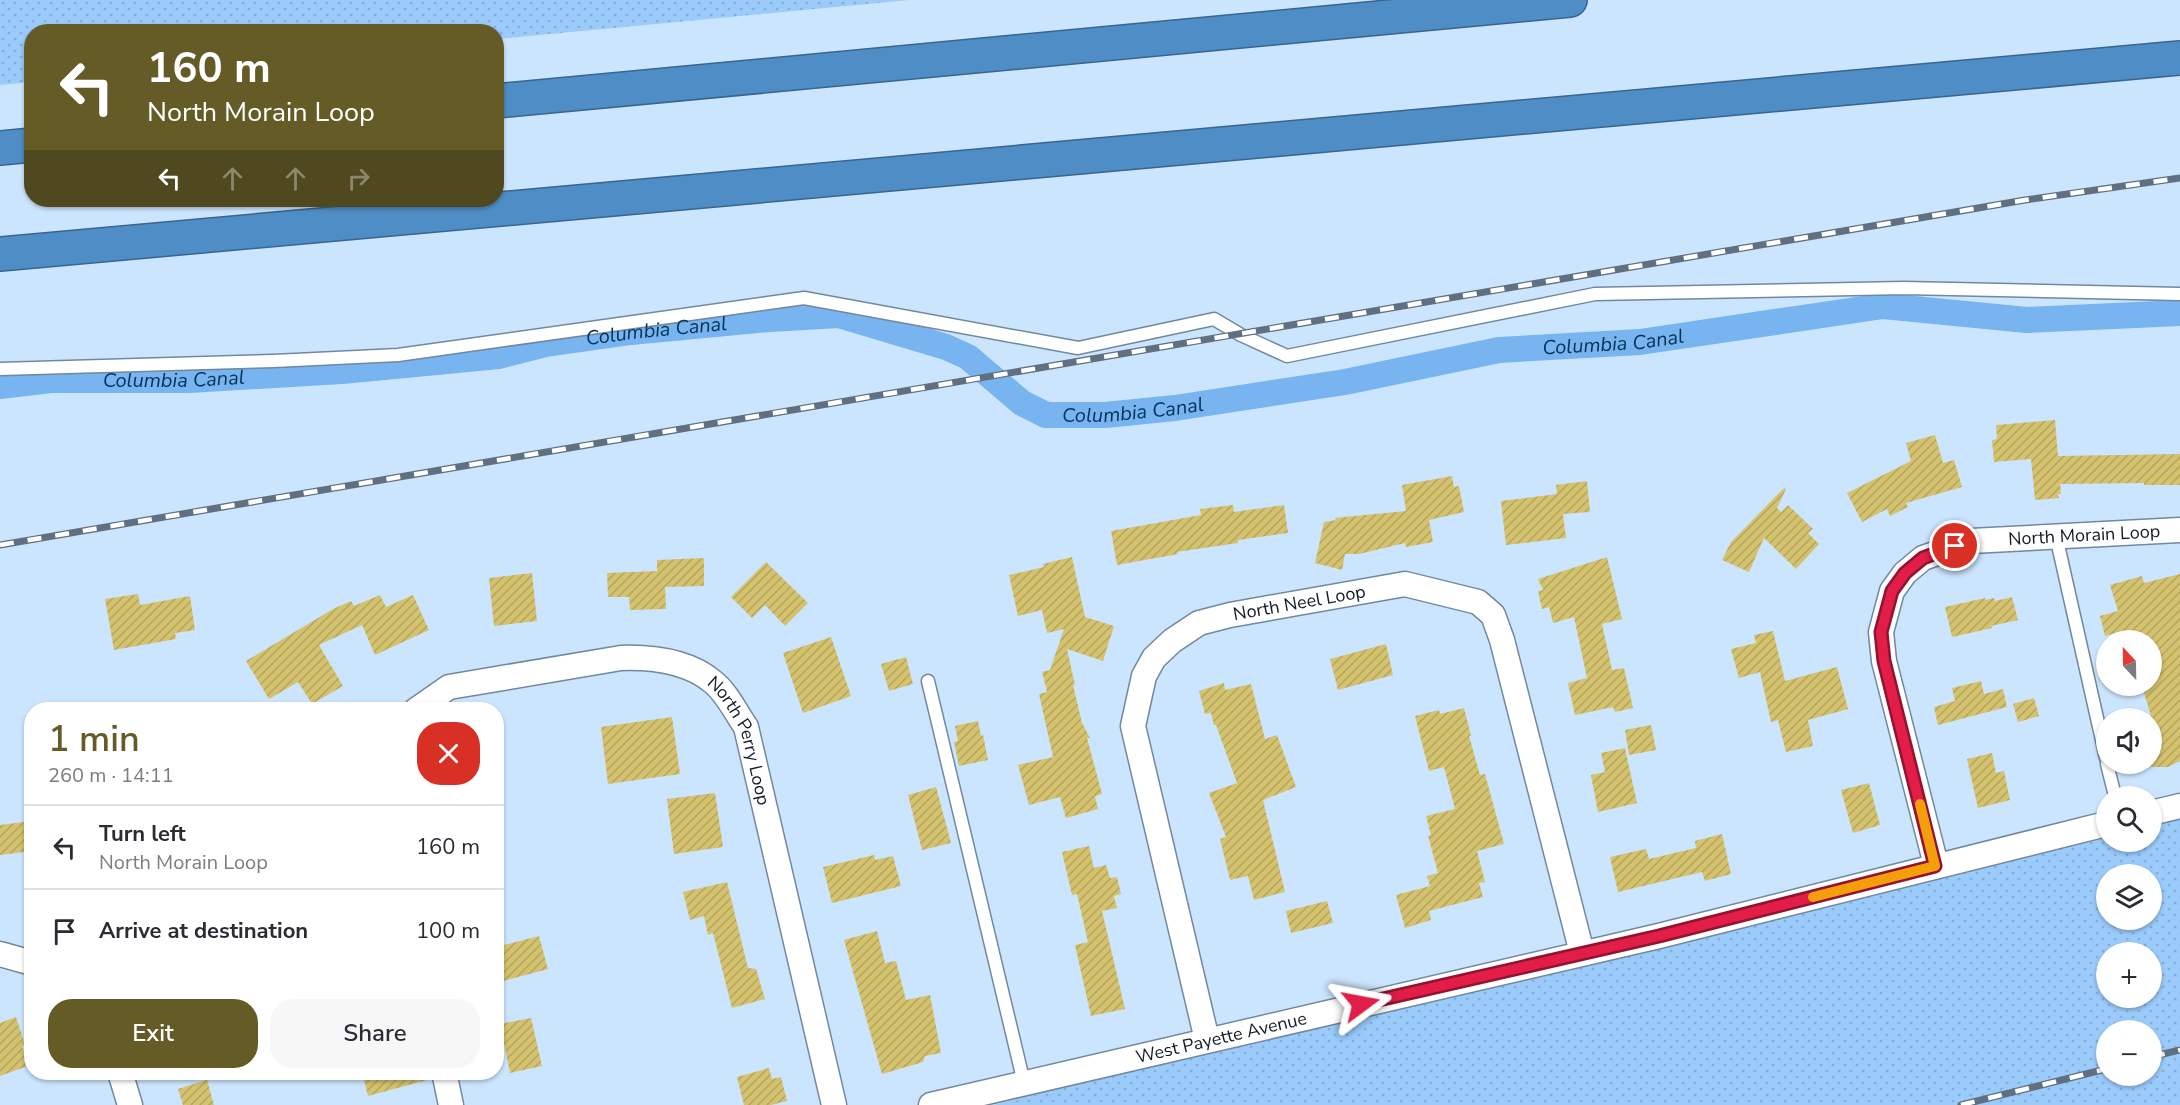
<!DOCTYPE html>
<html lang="en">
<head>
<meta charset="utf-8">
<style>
	body { margin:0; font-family:"Nunito Sans",sans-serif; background:#f7f7f7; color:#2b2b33; height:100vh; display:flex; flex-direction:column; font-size:22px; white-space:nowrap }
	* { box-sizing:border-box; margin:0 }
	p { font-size:20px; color:#7c7c81 }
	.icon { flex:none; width:33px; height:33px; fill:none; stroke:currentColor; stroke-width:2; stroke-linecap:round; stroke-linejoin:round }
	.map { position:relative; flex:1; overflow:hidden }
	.drawer { position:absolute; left:24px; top:702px; width:480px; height:378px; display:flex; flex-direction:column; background:#fff; border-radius:24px; box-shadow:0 2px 4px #0004 }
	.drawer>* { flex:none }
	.banner { position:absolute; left:24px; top:24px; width:480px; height:183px; border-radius:24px; box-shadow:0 2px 4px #0004; background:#655b27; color:#fff; overflow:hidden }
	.needle { width:39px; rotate:338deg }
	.tools { position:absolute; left:2096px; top:630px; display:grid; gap:12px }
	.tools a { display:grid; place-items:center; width:66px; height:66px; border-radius:50%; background:#fff; box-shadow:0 2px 4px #0004; font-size:30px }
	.pin { position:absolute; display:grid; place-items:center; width:51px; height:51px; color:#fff; margin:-26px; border:3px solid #fff; border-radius:50%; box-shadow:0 2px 6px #0007 }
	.me { position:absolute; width:66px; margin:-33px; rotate:77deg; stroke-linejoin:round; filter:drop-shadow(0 0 4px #0008) }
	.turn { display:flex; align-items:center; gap:21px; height:126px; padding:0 24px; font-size:27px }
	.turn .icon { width:78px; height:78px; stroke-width:2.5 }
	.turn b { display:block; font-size:42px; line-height:51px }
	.lanes { display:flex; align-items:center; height:57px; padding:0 24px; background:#0003; justify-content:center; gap:30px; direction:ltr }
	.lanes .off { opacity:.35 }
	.round { display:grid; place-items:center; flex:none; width:63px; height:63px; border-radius:24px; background:#f7f7f7 }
	.summary { display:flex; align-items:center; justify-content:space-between; height:102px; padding:0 24px }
	h1 { font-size:36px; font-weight:600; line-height:45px; color:#655b27 }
	.action { display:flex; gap:12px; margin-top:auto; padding:12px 24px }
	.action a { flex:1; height:69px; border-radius:24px; background:#655b27; color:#fff; font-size:24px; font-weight:600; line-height:69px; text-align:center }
	.action a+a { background:#f7f7f7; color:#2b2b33 }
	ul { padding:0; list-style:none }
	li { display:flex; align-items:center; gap:18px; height:84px; padding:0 24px; border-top:2px solid #e1e1e2 }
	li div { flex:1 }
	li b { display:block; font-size:22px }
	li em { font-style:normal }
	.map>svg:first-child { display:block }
	.green { fill:url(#green-dots); fill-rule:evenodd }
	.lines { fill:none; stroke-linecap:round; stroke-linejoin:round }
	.canal { stroke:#77b4f0; stroke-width:26 }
	.building { fill:url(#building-hatch) }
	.lane-casing { stroke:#71889f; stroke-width:15 }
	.street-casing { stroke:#71889f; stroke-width:27 }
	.highway-casing { stroke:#3a658e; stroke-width:36 }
	.lane { stroke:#fff; stroke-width:12 }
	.street { stroke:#fff; stroke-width:24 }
	.highway { stroke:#4f8dc6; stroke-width:33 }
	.rail-casing { stroke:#607080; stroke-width:7 }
	.rail { stroke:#fff; stroke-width:4.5; stroke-dasharray:14; stroke-linecap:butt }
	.route-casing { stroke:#92132f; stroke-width:15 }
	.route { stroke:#e11d48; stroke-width:10 }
	.slow { stroke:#f59e0b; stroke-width:10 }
	.labels { text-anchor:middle; stroke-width:4.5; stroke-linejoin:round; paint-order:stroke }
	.street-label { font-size:18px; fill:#131c25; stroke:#fff }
	.water-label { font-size:20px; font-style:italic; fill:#043359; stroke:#fff }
</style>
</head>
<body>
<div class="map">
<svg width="2180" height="1105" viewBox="0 0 2180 1105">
	<defs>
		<pattern id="green-dots" width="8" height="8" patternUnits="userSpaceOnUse" patternTransform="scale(1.5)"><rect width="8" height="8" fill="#9acbfb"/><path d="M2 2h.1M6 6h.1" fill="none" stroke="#84aed7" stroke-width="1.8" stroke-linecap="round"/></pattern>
		<pattern id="building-hatch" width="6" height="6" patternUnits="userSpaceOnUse" patternTransform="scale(1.5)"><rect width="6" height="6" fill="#d4c26e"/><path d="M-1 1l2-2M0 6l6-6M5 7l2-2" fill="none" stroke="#b5a65f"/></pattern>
	</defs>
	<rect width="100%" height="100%" fill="#cce5fe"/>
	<path class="green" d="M0,0H909L497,39L496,32H32L31,82L0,85Z
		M2180,818V1105H993L2106,836V842H2151V825ZM2106,874H2151V920H2106ZM2106,952H2151V998H2106ZM2106,1030H2151V1076H2106Z"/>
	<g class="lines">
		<path class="canal" id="s1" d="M0,386L51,380H189L342,371L499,356L546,344L631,332L770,319L839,315L946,347L968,357L1022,403L1046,415H1105L1175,408L1345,382L1499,350L1640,342L1883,306L2027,320L2180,313"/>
	</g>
	<path class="building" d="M2055,420L2058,456L2180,454V485H2144V483L2060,484L2061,494H2058L2059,498L2035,500L2031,459L1994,462L1992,440L1997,439L1996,425Z
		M1935,435L1943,463L1954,460L1962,487L1906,503L1908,507L1890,516L1887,509L1862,522L1847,493L1911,461L1906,443Z
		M1452,476L1454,487L1459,486L1464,512L1429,520L1433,542L1406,547L1405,543L1359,554H1345L1342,570L1315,563L1324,522L1336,520L1335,518L1406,511L1402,485Z
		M1587,481L1590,512L1563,514L1566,538L1506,545L1501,501L1557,494L1556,485Z
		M1784,488L1786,489L1777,508L1781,512L1788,505L1813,529L1808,533L1819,544L1796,569L1764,538L1749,572L1722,560L1731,542Z
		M1233,505L1234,512L1284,505L1288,533L1238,540V543L1177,552L1178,554L1117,565L1111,531L1201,515L1200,509Z
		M1072,557L1085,617L1114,626L1103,661L1067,649L1075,685H1073L1082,723L1090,738H1087L1102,794L1095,796L1098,809L1066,818L1060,797L1029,805L1018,765L1053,757L1039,694L1047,692L1042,672L1050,670L1064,629L1047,633L1042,610L1018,616L1009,575L1044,567L1043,564Z
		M1607,557L1622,619L1602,624L1612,670L1624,668L1633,708L1615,712L1613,707L1575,715L1568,683L1587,678L1574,617L1553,623L1549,607L1542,609L1538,591L1543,590L1538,579Z
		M704,558V586L665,587L666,609L630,610L629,597H608L607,573L657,571V560Z
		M766,562L808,603L785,626L765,605L752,618L731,597Z
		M532,573L537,621L494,626L489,578Z
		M2180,574V761L2168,767H2151V716L2142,686H2151V640H2121L2118,632L2105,636L2100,616L2118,611L2110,585L2142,576L2144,583Z
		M138,594L140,605L190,596L195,630L175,633L176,639L114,650L105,599Z
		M380,595L386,607L413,595L429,630L375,655L362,625L319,645L343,686L312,704L298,682L269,699L246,661L333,609L351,601L354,606Z
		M2012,597L2018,620L1991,626L1992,628L1952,637L1945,607L1985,598V600L1994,598L1995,601Z
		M1773,631L1785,681L1837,667L1848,709L1808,720L1813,746L1786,752L1778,720L1771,722L1760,672L1739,678L1731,649L1756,643L1754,635Z
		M831,637L851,696L803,713L783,653Z
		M1386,644L1393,675L1338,690L1330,659Z
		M906,657L913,684L889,691L881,664Z
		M1981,681L1984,694L2003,689L2007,707L1938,725L1934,707L1955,701L1952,688Z
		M1224,683L1225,690L1251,684L1265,739L1277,735L1296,787L1263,800L1285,892L1254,900L1248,876L1230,880L1220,839L1226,837L1209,793L1237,783L1216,725H1214L1211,713L1205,714L1199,691Z
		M2034,698L2039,716L2018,722L2013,704Z
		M1464,708L1471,736H1469L1480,775L1485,774L1504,844L1477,851L1485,882L1479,883L1483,897L1429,911L1431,920L1405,928L1396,895L1430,886L1427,876L1438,873L1428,836L1431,835L1426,816L1455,809L1444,767L1429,771L1415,716L1439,710L1440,714Z
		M672,717L680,774L608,784L601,727Z
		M978,721L981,736L983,735L988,760L959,766L954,742L958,741L955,726Z
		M1651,725L1656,750L1629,755L1625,730Z
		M1625,748L1637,803L1598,812L1591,775L1605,772L1601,753Z
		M1992,753L1996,773L2004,771L2010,800L1978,808L1967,759Z
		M1869,783L1880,825L1853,833L1841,790Z
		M936,787L951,843L922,850L908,795Z
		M715,793L723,847L674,854L667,799Z
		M32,821V851L0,855V825Z
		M1722,834L1731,874L1705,881L1702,872L1618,892L1610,857L1646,849L1649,859L1696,848L1695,841Z
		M1089,846L1094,868L1106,865L1110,878L1117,877L1121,894L1114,896L1117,908L1102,911L1125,1009L1091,1016L1075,945L1088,942L1077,894L1072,895L1062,852Z
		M874,855L875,860L893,856L901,886L832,903L823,867Z
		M727,882L748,968L756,969L765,999L732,1008L713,933L708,935L704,916L690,920L683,892Z
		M1327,901L1333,923L1291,933L1286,911Z
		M877,931L885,963L896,961L906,1000L930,995L941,1053L925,1056L923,1062L882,1074L844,940Z
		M539,936L548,969L496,983V947Z
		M16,1017L25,1045L22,1046L28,1066L0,1076V1023Z
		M531,1018L542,1066L510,1073L500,1024Z
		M769,1068L772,1079L781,1077L787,1101L771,1105H744L737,1077Z
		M362,1072H430L431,1079L368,1096Z
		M207,1080L214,1105H183L178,1089Z"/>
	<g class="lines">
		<defs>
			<path id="lane" d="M0,369L274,361L398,355L804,298L1078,348L1214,319L1241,335L1287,356L1595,294L1904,288L2180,294
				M2056,536L2106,758
				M928,681L1024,1083
				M2107,764L2115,796"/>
			<g id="street">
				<path id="s2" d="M416,710L449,687L621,658C653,657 688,661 713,682C727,693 736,713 746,727L834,1105"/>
				<path d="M2151,813L2180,806"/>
				<path id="s3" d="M1936,865L1884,661L1881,632L1892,591L1905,573L1923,558L1971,541L2180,530"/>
				<path d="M0,954L32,963"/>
				<path id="s4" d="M1207,1040L1133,726L1144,676L1154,658L1172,641L1199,623L1230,615L1405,584L1478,602L1493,615L1502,640L1582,953"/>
				<path d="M120,1072L130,1105"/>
				<path d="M444,1072L451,1105"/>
				<path id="s5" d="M931,1105L1659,936L2106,824"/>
			</g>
			<path id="highway" d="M496,101L1570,0
				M0,148L32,145
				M0,254L2180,58"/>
		</defs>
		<use href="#lane" class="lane-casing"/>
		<use href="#street" class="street-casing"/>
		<use href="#highway" class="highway-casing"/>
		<use href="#lane" class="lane"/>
		<use href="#street" class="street"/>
		<use href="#highway" class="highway"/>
		<defs>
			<path id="rail" d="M0,545L2025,200L2180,178
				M2151,1057L2180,1050
				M1961,1105L2106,1069"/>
		</defs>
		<use href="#rail" class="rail-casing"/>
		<use href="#rail" class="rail"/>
	</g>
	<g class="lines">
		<defs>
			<path id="route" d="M1361,1004L1659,936L1935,866L1884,661L1881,632L1892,591L1905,573L1923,558L1955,546"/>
		</defs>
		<use href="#route" class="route-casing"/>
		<use href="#route" class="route"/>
		<path class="slow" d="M1813,897L1935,866L1920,804"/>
	</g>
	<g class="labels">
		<g class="street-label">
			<text dy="6" stroke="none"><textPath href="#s3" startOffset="492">North Morain Loop</textPath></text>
			<text dy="6" stroke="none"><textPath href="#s4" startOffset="554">North Neel Loop</textPath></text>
			<text dy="6" stroke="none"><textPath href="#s2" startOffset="378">North Perry Loop</textPath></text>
			<text dy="6" stroke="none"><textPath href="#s5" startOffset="298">West Payette Avenue</textPath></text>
		</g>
		<g class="water-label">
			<text dy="7" stroke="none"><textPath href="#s1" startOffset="660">Columbia Canal</textPath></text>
			<text dy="7" stroke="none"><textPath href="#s1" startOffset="1650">Columbia Canal</textPath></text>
			<text dy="7" stroke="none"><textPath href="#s1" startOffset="174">Columbia Canal</textPath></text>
			<text dy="7" stroke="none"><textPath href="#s1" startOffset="1164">Columbia Canal</textPath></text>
		</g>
	</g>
</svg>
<div class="tools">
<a><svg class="needle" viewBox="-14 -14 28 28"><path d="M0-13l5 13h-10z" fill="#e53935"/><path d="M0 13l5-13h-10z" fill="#7c7c81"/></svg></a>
<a><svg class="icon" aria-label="sound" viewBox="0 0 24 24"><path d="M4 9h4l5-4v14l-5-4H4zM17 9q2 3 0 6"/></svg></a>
<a><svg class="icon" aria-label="search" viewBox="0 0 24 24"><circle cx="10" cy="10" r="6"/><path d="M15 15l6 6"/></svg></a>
<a><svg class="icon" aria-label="layers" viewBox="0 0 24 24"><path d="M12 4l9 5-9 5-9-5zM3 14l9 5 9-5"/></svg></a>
<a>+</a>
<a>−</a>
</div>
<div class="pin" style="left:1955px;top:546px;background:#d93025"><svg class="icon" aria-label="arrive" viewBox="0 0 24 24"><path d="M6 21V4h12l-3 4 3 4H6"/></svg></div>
<svg class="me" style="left:1361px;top:1004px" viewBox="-20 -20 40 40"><path d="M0-17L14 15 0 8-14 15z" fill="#e11d48" stroke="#fff" stroke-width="4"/></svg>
<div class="banner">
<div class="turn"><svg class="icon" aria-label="left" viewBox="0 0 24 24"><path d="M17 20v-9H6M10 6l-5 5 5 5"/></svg><div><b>160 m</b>North Morain Loop</div></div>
<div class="lanes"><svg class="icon" aria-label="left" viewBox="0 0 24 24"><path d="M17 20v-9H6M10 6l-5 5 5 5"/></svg><svg class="icon off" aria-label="ahead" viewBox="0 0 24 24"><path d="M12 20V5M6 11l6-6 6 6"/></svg><svg class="icon off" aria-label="ahead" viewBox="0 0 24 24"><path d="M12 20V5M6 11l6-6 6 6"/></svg><svg class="icon off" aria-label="right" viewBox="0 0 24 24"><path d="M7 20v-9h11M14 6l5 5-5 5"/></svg></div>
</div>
<section class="drawer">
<div class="summary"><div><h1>1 min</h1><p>260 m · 14:11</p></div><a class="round" style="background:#d93025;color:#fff"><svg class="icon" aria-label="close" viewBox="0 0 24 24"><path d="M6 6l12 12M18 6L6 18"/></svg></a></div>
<ul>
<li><svg class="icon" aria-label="left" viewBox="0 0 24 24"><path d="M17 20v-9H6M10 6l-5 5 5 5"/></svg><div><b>Turn left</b><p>North Morain Loop</p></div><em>160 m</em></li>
<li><svg class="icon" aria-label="arrive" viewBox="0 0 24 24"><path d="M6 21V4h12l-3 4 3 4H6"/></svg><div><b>Arrive at destination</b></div><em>100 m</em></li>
</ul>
<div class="action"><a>Exit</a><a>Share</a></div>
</section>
</div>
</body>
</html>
